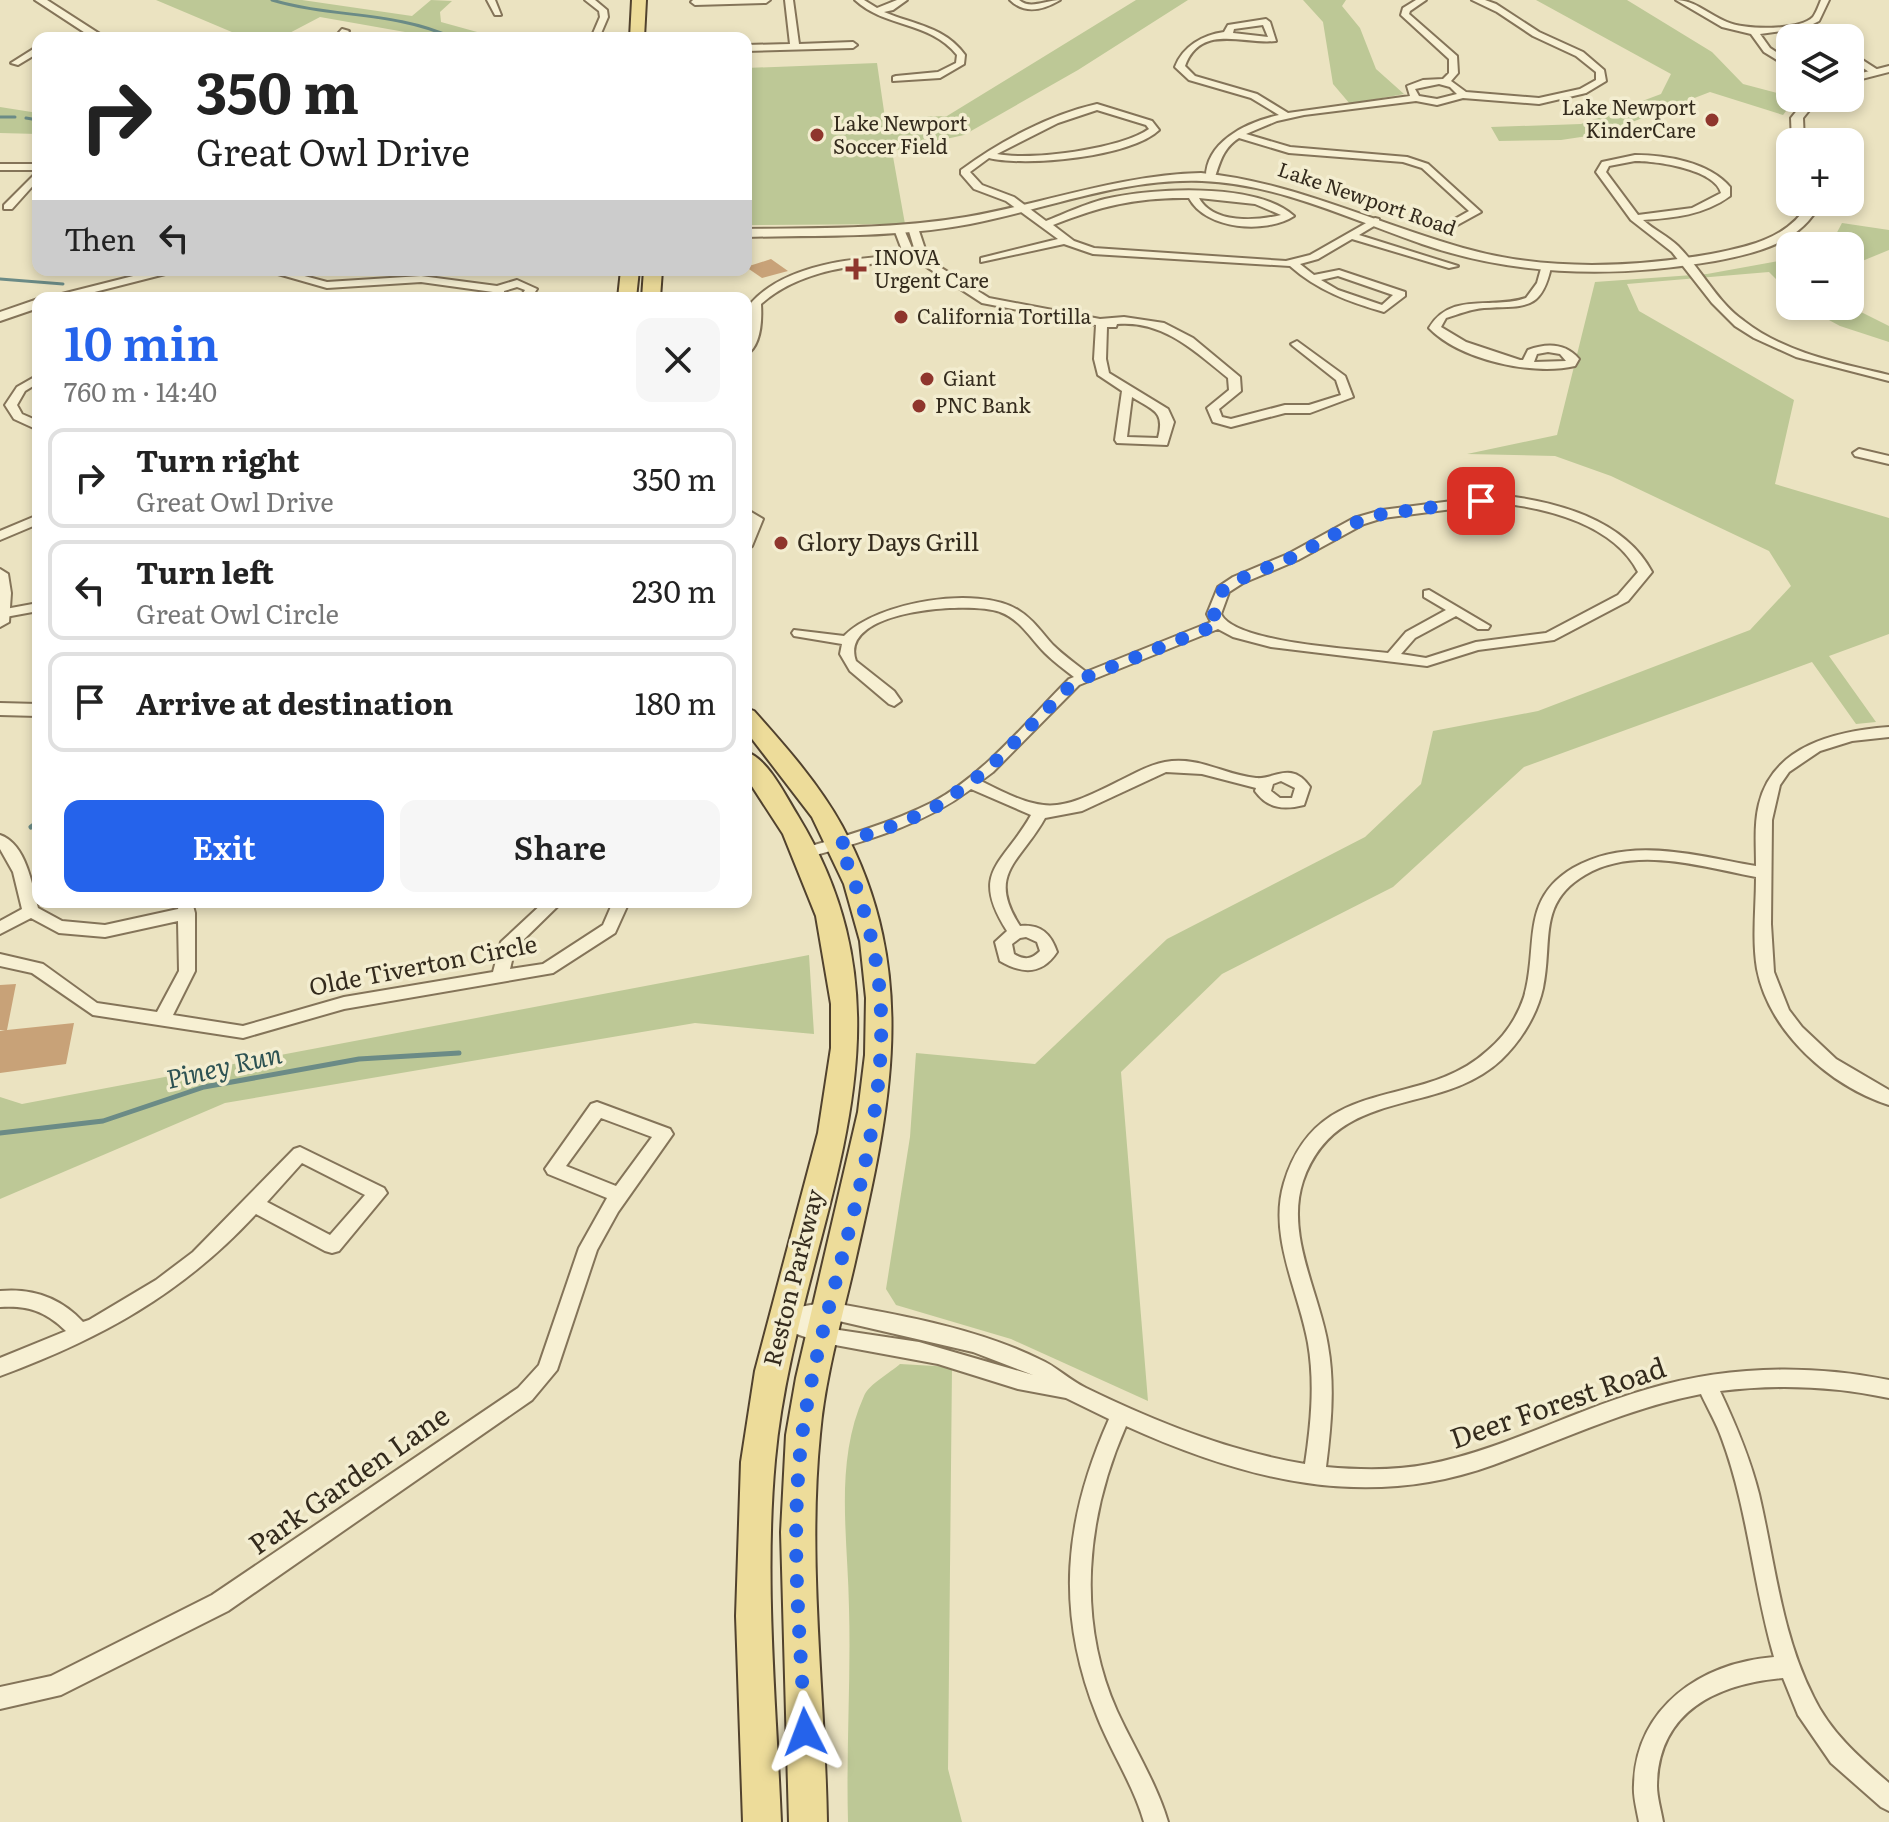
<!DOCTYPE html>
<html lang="en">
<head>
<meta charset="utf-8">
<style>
	body { margin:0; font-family:Literata,serif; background:#f6f6f6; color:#222; height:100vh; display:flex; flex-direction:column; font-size:30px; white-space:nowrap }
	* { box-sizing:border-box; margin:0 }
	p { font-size:26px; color:#767676 }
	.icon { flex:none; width:44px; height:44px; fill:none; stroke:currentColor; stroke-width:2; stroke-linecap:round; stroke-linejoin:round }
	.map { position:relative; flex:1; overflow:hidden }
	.side { position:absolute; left:32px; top:292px; width:720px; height:616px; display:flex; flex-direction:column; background:#fff; border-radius:16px; box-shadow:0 4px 12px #0003 }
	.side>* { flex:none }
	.hud { position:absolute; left:32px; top:32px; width:720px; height:244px; border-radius:16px; box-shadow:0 4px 12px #0003; background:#fff; color:#222; overflow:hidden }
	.fabs { position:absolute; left:1776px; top:24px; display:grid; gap:16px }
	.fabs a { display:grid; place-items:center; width:88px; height:88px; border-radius:16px; background:#fff; box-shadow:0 4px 12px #0003; font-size:40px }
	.pin { position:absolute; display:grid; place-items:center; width:68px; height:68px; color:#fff; margin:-34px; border-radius:16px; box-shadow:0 4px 12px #0006 }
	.me { position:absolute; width:88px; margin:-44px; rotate:357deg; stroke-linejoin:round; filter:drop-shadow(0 0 6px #0008) }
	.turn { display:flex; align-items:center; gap:28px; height:168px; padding:0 32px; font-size:36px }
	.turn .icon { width:104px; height:104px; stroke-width:2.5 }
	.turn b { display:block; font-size:56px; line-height:68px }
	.then { display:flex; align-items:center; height:76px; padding:0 32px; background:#0003; gap:16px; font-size:30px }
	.round { display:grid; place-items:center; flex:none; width:84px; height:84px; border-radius:16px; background:#f6f6f6 }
	.headline { display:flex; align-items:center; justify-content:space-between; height:136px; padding:0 32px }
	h1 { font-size:48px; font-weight:600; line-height:60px; color:#2563eb }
	.button { display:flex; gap:16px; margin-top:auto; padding:16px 32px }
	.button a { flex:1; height:92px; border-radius:16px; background:#2563eb; color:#fff; font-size:32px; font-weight:600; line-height:92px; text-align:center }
	.button a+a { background:#f6f6f6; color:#222 }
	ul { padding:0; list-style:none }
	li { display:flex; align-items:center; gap:24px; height:100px; margin:0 16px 12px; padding:0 16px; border:4px solid #e0e0e0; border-radius:16px }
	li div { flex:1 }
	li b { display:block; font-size:30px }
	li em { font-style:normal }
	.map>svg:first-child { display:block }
	.green { fill:#bdc896 }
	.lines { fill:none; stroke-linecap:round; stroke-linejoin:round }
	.stream-far1 { stroke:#6b8b86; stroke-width:3 }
	.stream { stroke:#6b8b86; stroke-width:5 }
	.building { fill:#c8a278 }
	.minor-casing { stroke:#847459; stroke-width:4 }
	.tertiary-casing { stroke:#847459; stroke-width:4 }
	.primary-casing { stroke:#51422e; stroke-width:4 }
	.minor { fill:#f7f0d3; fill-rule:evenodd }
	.tertiary { fill:#f7f0d3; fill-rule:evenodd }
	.primary { fill:#eddc9a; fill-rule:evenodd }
	.route { stroke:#2563eb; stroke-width:14; stroke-dasharray:0 25.2 }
	.poi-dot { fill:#8f362d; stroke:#f3edd0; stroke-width:3 }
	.labels { text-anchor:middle; stroke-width:7; stroke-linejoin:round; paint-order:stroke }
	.far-poi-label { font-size:20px; fill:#342b1d; stroke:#f3edd0; text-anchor:start }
	.far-street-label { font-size:20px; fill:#342b1d; stroke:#f3edd0 }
	.poi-label { font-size:24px; fill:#342b1d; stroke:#f3edd0; text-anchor:start }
	.street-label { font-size:24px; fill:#342b1d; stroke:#f3edd0 }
	.water-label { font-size:26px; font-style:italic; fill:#2d5253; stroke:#f3edd0 }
	.near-street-label { font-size:28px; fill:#342b1d; stroke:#f3edd0 }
</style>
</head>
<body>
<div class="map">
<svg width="1889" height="1822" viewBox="0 0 1889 1822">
	<rect width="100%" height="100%" fill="#ebe3c1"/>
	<path class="green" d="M156,0H302L412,16L431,0L452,1L440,12L441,22L488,35L439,38L320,17L280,38H246Z
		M1136,0H1188L1078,70L964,135L892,151L905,224L746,225V68L877,63L885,118L947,116Z
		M1303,0H1346L1342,6L1360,28L1376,69L1404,94L1350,104L1333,84L1323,22Z
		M1536,0H1627L1712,52L1743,84L1796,98L1783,115L1710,92L1601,134L1561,140L1499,141L1491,127L1581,124L1661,94L1671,74Z
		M0,107L38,113V134L0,133Z
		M1842,223L1889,230V250L1850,266V246H1818L1834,238Z
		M1790,259V293L1769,272L1627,284L1639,311L1794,400L1775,484L1889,518V634L1829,656L1876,722L1856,724L1812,662L1524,767L1393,887L1222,974L1121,1072L1148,1401L1011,1339L896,1305L886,1289L910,1137L916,1053L1035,1064L1167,939L1365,837L1421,784L1433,731L1538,711L1750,630L1791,586L1769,551L1611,476L1555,456L1467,454L1557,435L1595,282L1707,274Z
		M1803,306H1849L1889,326V342L1840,326Z
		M809,955L814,1034L695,1023L225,1103L0,1199V1097L22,1104Z
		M900,1364L952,1367L948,1769L962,1822H848C846,1750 851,1679 849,1608C848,1538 834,1462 864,1396C869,1384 890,1373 900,1364Z"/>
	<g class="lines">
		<path class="stream-far1" d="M272,0C332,18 396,11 453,38
			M0,117H15
			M26,118L38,120
			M0,279L63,284"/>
		<path class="stream" d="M31,827L38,822
			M0,1133L103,1121L204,1087L359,1059L459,1053"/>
	</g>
	<path class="building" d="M771,259L788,271L762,278L746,267Z
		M16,984L7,1030L74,1023L66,1064L0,1073V1031L5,1030H0V985Z"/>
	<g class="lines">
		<defs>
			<path id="minor" d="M487,0H495L501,15H495Z
				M585,0H595L607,10L608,17L599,38H591L600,17L599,11Z
				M693,0H770L766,3L695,5L691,2Z
				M785,0H793L799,44L853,42L857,45L853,48L746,51V45L790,44Z
				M855,0H864L877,8L897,0H907L893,10L884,12C915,25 945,27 965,55L964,64L940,78L893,81V77L896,76L938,72L956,63L957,55C930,21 885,28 855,0Z
				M1010,0H1019C1030,10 1046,0 1060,0C1043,10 1025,15 1010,0Z
				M1416,0H1426L1410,11L1409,14L1457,56L1458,73L1451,81L1466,92L1539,98L1580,89L1596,80V72L1576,56L1533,36L1497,12L1472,0H1485L1496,4L1539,32L1583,52L1604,70L1606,81L1586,93L1539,104L1463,98L1437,105L1416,101L1304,115L1277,121L1246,134L1290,147L1407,157L1428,164L1481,212L1450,229L1445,226L1446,224L1469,211L1422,168L1403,162L1289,153L1239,138C1222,149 1220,163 1214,180H1206C1204,142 1247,122 1279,115L1251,98L1189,80L1175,67C1183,46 1203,35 1224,32L1228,25L1266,19L1270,22L1276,41C1244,45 1201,23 1185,66L1195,76L1257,94L1288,113L1410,96L1407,86L1423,80L1443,79L1449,73V59L1401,15L1403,8ZM1263,25L1268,37L1233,33L1234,29ZM1439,84L1450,87L1457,94L1437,99L1419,96L1415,89Z
				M1676,0C1695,0 1709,15 1727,22C1744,30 1799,31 1813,17C1816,13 1819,5 1821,0H1829L1819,21L1811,25L1842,38H1830L1803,28L1760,34L1770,48L1790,61V68L1764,52L1751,34L1722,27Z
				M342,29L349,31L343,38H334Z
				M91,30L95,33L94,35L70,38Z
				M38,46V53L18,65L11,63Z
				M1850,52L1878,70V74H1872L1850,59Z
				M1097,104L1152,121L1159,130C1131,157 1026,167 989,158L970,172L982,185L1014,197L1046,221C1066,213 1085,204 1105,199C1152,188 1257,182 1294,216C1266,234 1206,230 1189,198C1138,197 1100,206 1053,225L1074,241L1094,248L1286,261L1310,255L1375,218L1379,219V223L1359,235L1458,266L1449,268L1352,239L1318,259L1300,264L1314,275L1339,270L1405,292V296L1384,312C1349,302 1317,290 1290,266L1093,254L1064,244L981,262V258L1058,239L1006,201L974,189L961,174V170C1000,141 1049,115 1097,104ZM1097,110L1146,125L1149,129C1121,149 1030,161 997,154L1058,123ZM1199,198L1255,204L1281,215C1256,221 1213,224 1199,198ZM1338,276L1393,295L1382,305L1338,290L1321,280Z
				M1635,155C1666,155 1709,162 1730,187V196C1704,215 1674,218 1643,220C1654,230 1668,236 1678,246C1702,270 1716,301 1744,321C1785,353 1839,363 1889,375V381L1796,357L1754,338L1735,326L1712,303L1672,252L1631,220L1596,172L1602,162ZM1635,161C1656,161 1715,169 1721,193L1692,208L1638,215L1606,172L1609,166Z
				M0,164H38V170H0Z
				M38,171V180L12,209H4V205Z
				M913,225L918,228L926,252L924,257L989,298L1100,319L1124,317L1164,323L1193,338L1240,377L1241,391L1219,409L1222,417L1231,419L1285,405H1309L1341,395L1336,380L1293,346L1291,344L1297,341L1345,376L1353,397L1310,413H1285L1231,427L1213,422L1207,408L1229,390L1228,378C1195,351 1163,320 1117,324L1116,327H1107L1106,359L1109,373L1168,409L1174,422L1167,445L1117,443L1115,440L1122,391L1098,375L1094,359L1096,325L982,303L916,260C863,264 803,267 761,304C762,320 761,346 746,355L751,303C787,263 856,258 907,255L902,250L894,229L903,227L912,248L915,251L908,228ZM1132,397C1154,411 1165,411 1158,438L1127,437Z
				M1542,265L1551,267C1541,313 1523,305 1484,308C1471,309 1459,314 1446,318L1441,327L1466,342L1520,360H1523L1528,350C1547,343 1565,343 1579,359L1575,366C1533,376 1460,360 1429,328C1451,291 1492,310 1526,298L1537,283ZM1548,352L1560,354L1566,361L1534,362L1537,354Z
				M264,270H282L327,282L421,276L497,286L517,280L537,289L531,298H520L525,290L517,287L504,291V298H494L493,292L421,282L327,288Z
				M38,375V383L25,391L17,405L22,414L38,421V430L14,419L5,405L17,387Z
				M1859,449L1889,456V464L1855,456L1853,453Z
				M1499,495C1555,501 1624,519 1652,572L1628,601L1554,640L1478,650L1427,666L1271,647L1233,637L1218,629L1079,685L993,772L981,781C1045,814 1056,813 1119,781C1134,774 1148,765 1165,762C1200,756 1224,775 1256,778C1274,780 1291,760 1310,787L1304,805C1284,810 1268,809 1255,791L1256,788L1202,774L1166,772L1082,811L1045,818C1020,863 986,873 1020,926C1041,924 1051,934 1057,952C1042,975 1022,974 1000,961L995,942L1007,931C969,871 1003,865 1031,815L971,789C922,826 864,841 806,858L798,853L801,849C846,836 891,823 933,802C984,775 1029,719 1069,679L1074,677C1064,669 1054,662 1045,653C1031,639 1020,619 1000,612C971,601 837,609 856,661L894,691L901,701L894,706L889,704L850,671L840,654L842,644L794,636L792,633L794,630L844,636C877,602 977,585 1018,610C1033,619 1042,633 1053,645C1063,655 1075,663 1086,672L1211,622L1207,614L1218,587L1233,577L1288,554L1354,518L1382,510ZM1499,503C1548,508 1614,525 1638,572L1618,595L1546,633L1476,642L1426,658L1401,654L1415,638L1456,616L1478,629H1488L1490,626L1429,590L1424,591V597L1446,610L1406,632L1388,653C1354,649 1235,643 1221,614L1229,592L1243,583L1298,560L1364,524L1383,518ZM1281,781L1295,788L1292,798H1280L1271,791L1273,784ZM1026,937L1037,942L1040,951C1031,960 1024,960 1014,954L1012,944L1020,938Z
				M746,509L763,519L752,546L746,550V530L750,520L746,518Z
				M38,515V524L0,540V531Z
				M38,603V611L0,618V610Z
				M1889,727V737L1852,741L1820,751L1789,772L1780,785L1772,820L1771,924L1774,972L1789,1010L1802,1027L1836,1059L1889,1090V1105C1830,1086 1769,1032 1757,969C1752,939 1756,908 1756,877C1702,867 1636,845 1585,875C1537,903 1553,942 1543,988C1537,1015 1521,1041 1501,1060C1439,1118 1337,1084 1303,1181C1285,1235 1320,1294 1328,1346C1335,1386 1331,1427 1326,1467C1360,1470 1395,1471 1429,1464C1505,1449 1574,1410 1648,1389C1727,1366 1808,1364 1889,1380V1398C1832,1386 1778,1384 1720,1391C1736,1425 1750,1458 1759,1494C1775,1562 1781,1633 1813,1696C1830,1732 1860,1758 1889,1783V1811L1881,1807L1831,1763L1798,1715L1783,1678C1717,1684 1658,1711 1657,1786C1657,1797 1661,1810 1663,1822H1639C1637,1810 1633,1797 1634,1785C1636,1707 1701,1663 1774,1657C1753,1585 1748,1509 1722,1439C1717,1424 1708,1409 1701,1394C1628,1408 1562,1440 1493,1465C1366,1511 1245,1480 1126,1426C1086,1517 1076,1619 1117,1711C1134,1748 1156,1782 1168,1822H1144C1133,1784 1111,1752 1097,1716C1055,1611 1064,1520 1109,1419L1066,1398L1018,1389L938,1364L819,1342L794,1333L778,1323L775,1317L778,1311L816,1304H839C905,1316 978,1329 1039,1359C1056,1366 1069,1380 1086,1388C1156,1422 1228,1451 1305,1464C1311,1424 1315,1383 1308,1343C1299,1292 1268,1236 1284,1183C1318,1071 1420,1112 1487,1051C1504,1037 1517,1018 1524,997C1539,947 1519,900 1573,868C1630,835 1697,856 1756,866C1756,846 1754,824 1759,804C1773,745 1837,731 1889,727ZM839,1321L973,1352L1033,1375L919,1342L839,1330L811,1322Z
				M0,835C26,844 32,884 38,908L62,921L105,925L178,909L180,902H192L195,913V971L173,1015L243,1026L344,997L493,972L501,942L544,902H562L515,948L510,969L543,964L603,925L613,902H629L615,933L553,973L344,1009L243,1038L93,1015L32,973L0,966V954L43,964L97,1003L157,1012L179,971L178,921L105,937L59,933L31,918L0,934V921L22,909L13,872L0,849Z
				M597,1102L670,1129L673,1134L618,1212L597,1250L557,1370L532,1400L228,1611L61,1695L0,1709V1687L51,1676L212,1595L518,1388L539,1365L579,1248L607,1198L548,1174L545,1169L591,1104ZM601,1118L652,1137L616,1186L566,1166Z
				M300,1147L384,1188L387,1193L339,1251L332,1253L325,1251L256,1214C182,1294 102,1338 0,1376V1358L66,1331C46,1311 27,1305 0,1307V1291C32,1288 61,1298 83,1322L89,1320L156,1280L193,1252L294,1149ZM302,1163L365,1195L330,1235L267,1202Z"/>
			<path id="tertiary" d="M35,0H47L106,38H93Z
				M1889,66V72L1850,82V76Z
				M1807,98H1819L1803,118L1804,142H1792L1791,118Z
				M1201,173C1294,182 1374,223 1463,248C1543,271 1630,268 1711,254C1748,247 1790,238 1809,202H1821C1801,243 1757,253 1715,261C1616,278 1517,277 1422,244C1350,219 1279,184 1202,181C1122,178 1047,209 970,224C896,238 821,235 746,237V229C820,228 894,229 966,217C1046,203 1120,175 1201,173Z
				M157,270H181L71,298H46Z
				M38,299V308L0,321V312Z
				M0,569L8,574L11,593L9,622L0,627Z
				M0,703L38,704V716L0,715Z"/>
			<path id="primary" d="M632,0H646L644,38H630Z
				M621,270H639L636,298H618Z
				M644,270H662L660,298H642Z
				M746,708L754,711C786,747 819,784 842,826C921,972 890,1110 855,1262C842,1319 825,1376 820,1434C807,1563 825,1693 827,1822H789L781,1532L786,1435L796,1378L858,1112L865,1055L866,998L860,941L844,884L812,817L746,731Z
				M746,752C768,758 786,797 798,816C934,1039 796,1231 775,1460C764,1580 776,1702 781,1822H743L736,1616L741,1462L755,1371L818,1133L831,1048V1004L816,916L783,834L746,777Z"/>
		</defs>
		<use href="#minor" class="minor-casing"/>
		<use href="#tertiary" class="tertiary-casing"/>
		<use href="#primary" class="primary-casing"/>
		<use href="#minor" class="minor"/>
		<use href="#tertiary" class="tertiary"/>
		<use href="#primary" class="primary"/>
	</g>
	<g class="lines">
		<path class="route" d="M805,1732C800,1632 789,1529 803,1429C824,1285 891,1142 880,995C876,942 860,892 839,844L902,823L941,804L988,769L1074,682L1219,624L1214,614L1223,590L1238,580L1293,557L1359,521L1382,514L1481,501"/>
	</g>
	<g class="poi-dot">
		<circle cx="1712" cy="120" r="8"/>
		<circle cx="817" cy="135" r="8"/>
		<path d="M852 257h8v8h8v8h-8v8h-8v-8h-8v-8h8z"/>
		<circle cx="901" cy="317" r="8"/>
		<circle cx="927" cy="379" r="8"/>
		<circle cx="919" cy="406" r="8"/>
		<circle cx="781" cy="543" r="8"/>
	</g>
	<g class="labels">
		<g class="far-poi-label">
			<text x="1696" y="115" text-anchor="end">Lake Newport<tspan x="1696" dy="23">KinderCare</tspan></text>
			<text x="833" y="131">Lake Newport<tspan x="833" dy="23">Soccer Field</tspan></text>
			<text x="874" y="265">INOVA<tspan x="874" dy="23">Urgent Care</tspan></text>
			<text x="917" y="324">California Tortilla</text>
			<text x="943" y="386">Giant</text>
			<text x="935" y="413">PNC Bank</text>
		</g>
		<g class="far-street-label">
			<text transform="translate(1367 199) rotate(19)" y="7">Lake Newport Road</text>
		</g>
		<g class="poi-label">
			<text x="797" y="551">Glory Days Grill</text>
		</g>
		<g class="street-label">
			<text transform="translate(423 966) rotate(-11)" y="8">Olde Tiverton Circle</text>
			<text transform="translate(794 1278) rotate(-76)" y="8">Reston Parkway</text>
		</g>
		<g class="water-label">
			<text transform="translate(224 1067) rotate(-13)" y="9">Piney Run</text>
		</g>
		<g class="near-street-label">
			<text transform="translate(1558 1403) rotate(-19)" y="10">Deer Forest Road</text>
			<text transform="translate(349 1480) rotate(-35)" y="10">Park Garden Lane</text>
		</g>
	</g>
</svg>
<div class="fabs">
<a><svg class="icon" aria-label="layers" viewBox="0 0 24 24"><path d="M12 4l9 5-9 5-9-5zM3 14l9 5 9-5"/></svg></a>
<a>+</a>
<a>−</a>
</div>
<div class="pin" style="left:1481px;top:501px;background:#d93025"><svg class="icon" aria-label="arrive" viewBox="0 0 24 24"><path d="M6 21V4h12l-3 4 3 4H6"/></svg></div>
<svg class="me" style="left:805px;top:1732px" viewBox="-20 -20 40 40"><path d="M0-17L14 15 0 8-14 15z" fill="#2563eb" stroke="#fff" stroke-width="4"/></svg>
<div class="hud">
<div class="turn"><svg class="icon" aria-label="right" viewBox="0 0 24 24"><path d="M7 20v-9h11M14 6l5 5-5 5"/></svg><div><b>350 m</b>Great Owl Drive</div></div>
<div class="then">Then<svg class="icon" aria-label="left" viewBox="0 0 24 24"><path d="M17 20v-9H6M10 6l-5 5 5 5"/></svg></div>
</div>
<section class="side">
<div class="headline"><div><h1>10 min</h1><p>760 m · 14:40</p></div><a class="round"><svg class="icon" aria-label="close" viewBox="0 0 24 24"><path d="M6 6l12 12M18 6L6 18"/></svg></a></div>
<ul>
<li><svg class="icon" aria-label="right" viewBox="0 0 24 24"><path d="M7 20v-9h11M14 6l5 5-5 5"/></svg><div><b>Turn right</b><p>Great Owl Drive</p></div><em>350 m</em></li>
<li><svg class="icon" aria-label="left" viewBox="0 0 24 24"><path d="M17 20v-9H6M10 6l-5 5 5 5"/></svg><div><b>Turn left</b><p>Great Owl Circle</p></div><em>230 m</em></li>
<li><svg class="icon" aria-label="arrive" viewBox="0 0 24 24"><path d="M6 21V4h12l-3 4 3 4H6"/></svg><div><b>Arrive at destination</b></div><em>180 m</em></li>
</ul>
<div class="button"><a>Exit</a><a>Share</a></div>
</section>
</div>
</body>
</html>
